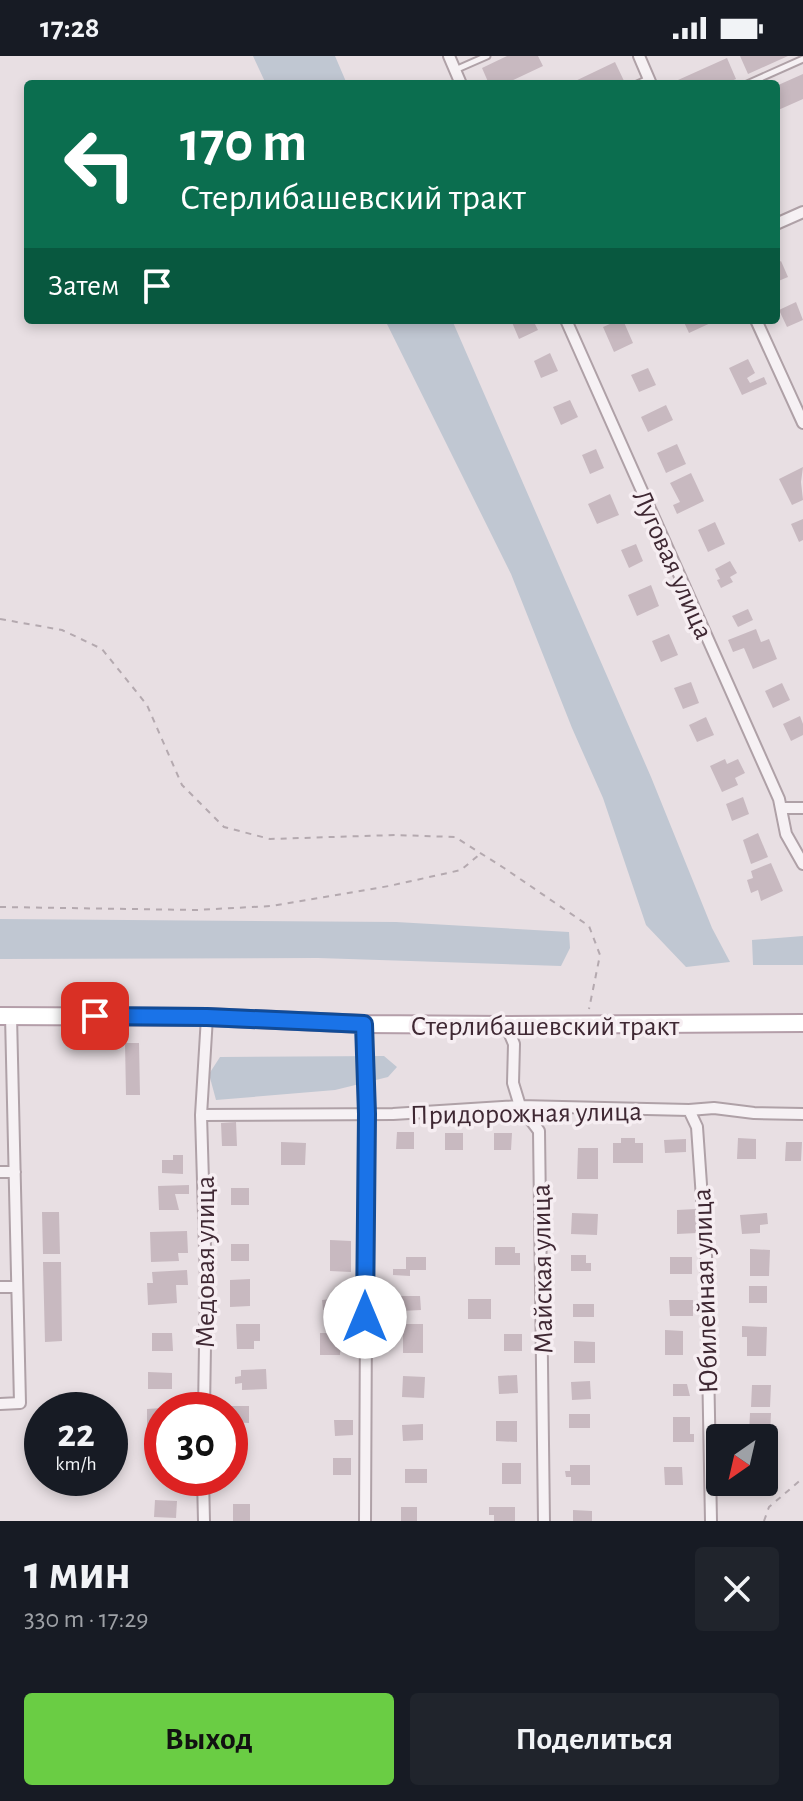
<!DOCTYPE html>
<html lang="ru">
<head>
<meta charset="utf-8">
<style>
	body { margin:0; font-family:"Alegreya Sans",sans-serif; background:#20242c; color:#f1f3f6; height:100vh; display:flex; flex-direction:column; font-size:30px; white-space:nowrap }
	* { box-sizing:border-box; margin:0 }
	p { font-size:26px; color:#9ea1a6 }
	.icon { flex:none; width:44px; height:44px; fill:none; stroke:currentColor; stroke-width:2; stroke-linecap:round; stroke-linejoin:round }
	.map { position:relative; height:1465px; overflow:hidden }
	.panel { display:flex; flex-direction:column; background:#171b24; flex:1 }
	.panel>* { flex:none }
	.banner { position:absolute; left:24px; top:24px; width:756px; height:244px; border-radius:8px; box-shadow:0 4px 12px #0003; background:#0b6e4f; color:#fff; overflow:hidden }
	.needle { width:52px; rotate:214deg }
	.buttons { position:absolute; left:706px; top:1368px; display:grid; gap:16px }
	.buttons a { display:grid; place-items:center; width:72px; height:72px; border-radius:8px; background:#171b24; box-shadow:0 4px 12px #0003; font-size:40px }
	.speed { position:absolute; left:24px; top:1336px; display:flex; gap:16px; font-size:40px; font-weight:700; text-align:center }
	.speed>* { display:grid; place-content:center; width:104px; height:104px; border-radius:50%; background:#171b24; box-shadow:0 4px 12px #0003; line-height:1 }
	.speed small { font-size:20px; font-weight:400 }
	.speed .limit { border:12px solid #d22; background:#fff; color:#111 }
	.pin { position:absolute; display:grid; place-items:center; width:68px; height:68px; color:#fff; margin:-34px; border-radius:16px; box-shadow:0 4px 12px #0006 }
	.me { position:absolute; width:88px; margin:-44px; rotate:0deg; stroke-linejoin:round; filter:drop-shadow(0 0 6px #0008) }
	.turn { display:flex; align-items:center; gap:28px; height:168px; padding:0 24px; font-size:36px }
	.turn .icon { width:104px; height:104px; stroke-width:2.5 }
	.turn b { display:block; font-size:56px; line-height:68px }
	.then { display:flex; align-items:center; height:76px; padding:0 24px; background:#0003; gap:16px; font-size:30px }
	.round { display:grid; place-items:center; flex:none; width:84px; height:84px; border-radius:8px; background:#20242c }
	.summary { display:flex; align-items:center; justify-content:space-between; height:136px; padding:0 24px }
	h1 { font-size:48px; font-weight:600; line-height:60px }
	.button { display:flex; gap:16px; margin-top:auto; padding:16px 24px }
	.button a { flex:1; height:92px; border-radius:8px; background:#6acd44; color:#111; font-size:32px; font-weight:600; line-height:92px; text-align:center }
	.button a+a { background:#20242c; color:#f1f3f6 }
	.status { display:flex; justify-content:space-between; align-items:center; height:56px; padding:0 40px; background:#171b24; direction:ltr }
	.status svg { height:22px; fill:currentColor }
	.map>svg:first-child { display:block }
	.green { fill:#c0c7d2 }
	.building { fill:#c8b9c0 }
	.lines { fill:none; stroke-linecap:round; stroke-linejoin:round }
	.lane-casing { stroke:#afa1a7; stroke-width:9 }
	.street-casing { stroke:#afa1a7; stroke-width:14 }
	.primary-casing { stroke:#b49ea9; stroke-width:20 }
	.path { stroke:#b4a9af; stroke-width:2; stroke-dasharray:6 6; stroke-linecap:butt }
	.lane { stroke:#f6f1f4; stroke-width:5 }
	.street { stroke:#f6f1f4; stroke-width:10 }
	.primary { stroke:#fff; stroke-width:16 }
	.route-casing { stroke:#114b97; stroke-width:20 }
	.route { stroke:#1a73e8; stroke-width:14 }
	.labels { text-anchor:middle; stroke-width:7; stroke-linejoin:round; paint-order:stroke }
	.street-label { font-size:28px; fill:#3f2833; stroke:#f6eef2 }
</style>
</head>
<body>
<div class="status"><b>17:28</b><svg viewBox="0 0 49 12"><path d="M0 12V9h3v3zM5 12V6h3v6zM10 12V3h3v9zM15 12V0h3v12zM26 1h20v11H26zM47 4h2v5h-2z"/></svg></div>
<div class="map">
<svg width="803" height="1465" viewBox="0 0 803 1465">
	<rect width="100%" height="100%" fill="#e8dfe3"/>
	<path class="green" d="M253,0H335L347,28H266Z
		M385,264H452L651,721L712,872L730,906L686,911L646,869L603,742L572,672L511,518Z
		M0,863L396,866L569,876L570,892L561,910L318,902L0,903Z
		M803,880V909H753L752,884Z
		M384,1000L397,1011L388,1021L335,1034L216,1044L209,1018L220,1001Z"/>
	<path class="building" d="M507,0H538L543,10L505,28H489L482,12Z
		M740,0H788L748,18Z
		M727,2L736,23L724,28H680L678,24Z
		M615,6L625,27L569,28Z
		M803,18V43L776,55V30Z
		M781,205L788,221L776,226V208Z
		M796,246L803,264L787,271L779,254Z
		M511,264H533L538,274L519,283Z
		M619,264H623L633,287L614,296L603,271Z
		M683,264H717L689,277Z
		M550,297L558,315L541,322L534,305Z
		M748,303L755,317L747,322L750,327L764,321L767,328L742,339L729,312Z
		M648,312L656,329L639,336L631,319Z
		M570,344L578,361L561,369L553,351Z
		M666,349L673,364L648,376L641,361Z
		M677,388L686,408L666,417L657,397Z
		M596,393L604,412L590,418L582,399Z
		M803,411L801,426L803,444L792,449L779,423Z
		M691,417L704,445L677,458L673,449L680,446L670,427Z
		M610,438L619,459L597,468L588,448Z
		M803,463V484L799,486L791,468Z
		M715,466L725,488L708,496L698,474Z
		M636,488L643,505L629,512L621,494Z
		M730,505L737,517L730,521L733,526L721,532L717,524L720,523L715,513Z
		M651,529L659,550L637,560L628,539Z
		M748,553L753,564L738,571L732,560Z
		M756,573L761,586L769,583L777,603L753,613L744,592L733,596L728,584Z
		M669,578L678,599L661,606L652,585Z
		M691,626L699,647L683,653L674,632Z
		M782,627L790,644L773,652L765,635Z
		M800,660L803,668V679L791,685L783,668Z
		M706,661L714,679L697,686L689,669Z
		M725,703L727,708L738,703L745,717L735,722L738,729L722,736L710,710Z
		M743,741L749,758L732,765L726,748Z
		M758,777L768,801L751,808L743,784Z
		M771,807L783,835L761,845L758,834L751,837L747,824L753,822L751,815Z
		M125,987H139L140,1039H126Z
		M236,1066L237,1090H222L221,1067Z
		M397,1076H414V1093H396Z
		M445,1077H463V1094H445Z
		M494,1077H512L511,1094H494Z
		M621,1082H635V1087H643V1107H613V1087H621Z
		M738,1082L756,1083V1103H737Z
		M686,1083V1096L665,1097L664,1084Z
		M281,1086L306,1087L305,1109H281Z
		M786,1086H802L801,1105H785Z
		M578,1092H598V1123H577Z
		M173,1099H183V1118L162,1117V1104H173Z
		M189,1129V1138H175L179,1154H159L158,1130Z
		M231,1132H249V1149H231Z
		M696,1153L697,1177L677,1178V1154Z
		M42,1156H59L60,1198H43Z
		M572,1157L598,1158L597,1179L571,1178Z
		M767,1157L768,1168L760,1169V1177L742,1178L740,1159Z
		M187,1175L188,1197H178L179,1205L151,1206L150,1176Z
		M330,1184L351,1185V1216L330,1215Z
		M231,1188H249V1205H231Z
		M495,1191H515V1197H520V1209H495Z
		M750,1193L770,1194L769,1220H750Z
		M571,1199H586V1207H591V1215H571Z
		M406,1201H426V1214H410V1220L393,1219V1213H406Z
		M670,1201H692V1218H670Z
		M43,1206H61L62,1285L45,1286Z
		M187,1214L188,1229H176L177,1247L148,1249L147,1227H153L152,1216Z
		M250,1223V1250L230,1251V1224Z
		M749,1230H767V1247H749Z
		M348,1237L349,1252L323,1254L322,1244L332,1243L331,1238Z
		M400,1240H420L421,1254L401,1255Z
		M468,1243H491V1263H468Z
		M669,1244H693V1260H670Z
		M573,1248H594V1261H573Z
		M236,1268H260V1285H254V1293H237Z
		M403,1268H423V1297H403Z
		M742,1270L767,1271L766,1300H747V1281H742Z
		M665,1274L683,1275V1299H665Z
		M152,1277H172L173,1295H152Z
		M320,1277H341L340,1299H320Z
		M504,1278H522V1295H504Z
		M574,1285L595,1286V1307H574Z
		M266,1313L267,1333L242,1334V1327L235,1328V1321L241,1320V1314Z
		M148,1316L172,1317V1333H148Z
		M517,1319L518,1337L499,1338L498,1320Z
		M403,1320L425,1321L424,1342L402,1341Z
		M590,1325L591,1343L572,1344L571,1326Z
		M673,1328H687L690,1340H673Z
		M752,1329H771L770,1351H751Z
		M231,1350H249V1367L231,1366Z
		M162,1352V1374H147V1353Z
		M750,1357H771L770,1377H749Z
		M569,1358H590V1372H569Z
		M673,1361H690V1378H694V1386H673Z
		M334,1364H353V1379L335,1380Z
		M496,1365H517V1386L496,1385Z
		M423,1368V1384L403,1385L402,1369Z
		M333,1402H351V1419H333Z
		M502,1407H521V1428H502Z
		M570,1409H590V1429H571V1421H566L565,1415H570Z
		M664,1411H682L683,1429H665Z
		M405,1413H427V1427H405Z
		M155,1444L177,1445L176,1462L154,1461Z
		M233,1448H250V1465H233Z
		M401,1451H417V1465H401Z
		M489,1451H515V1465H494V1459H489Z
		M573,1454L592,1455V1465H573Z"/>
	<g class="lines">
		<defs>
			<path id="lane" d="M455,14L487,0
				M637,28L648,23
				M747,28L803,3"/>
			<path id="street" d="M449,0L461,28
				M639,0L651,28
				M776,168L803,156
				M566,264L779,743L786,778L803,808
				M756,264L803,367
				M782,752H803
				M364,968L367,1058L365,1465
				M506,969L514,988L513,1027L520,1050L539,1075L544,1465
				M689,1054L697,1071L706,1200L711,1465
				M201,1059L393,1058L520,1050L689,1054L714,1052L754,1057L803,1058
				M0,1116H15
				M0,1231H17
				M0,1348L20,1347L11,960
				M204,1354L206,1225L201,1059L207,961
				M203,1422L204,1465"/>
			<path id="primary" d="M0,960L207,961L364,968L506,969L803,967"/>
		</defs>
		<use href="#lane" class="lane-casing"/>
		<use href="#street" class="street-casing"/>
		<use href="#primary" class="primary-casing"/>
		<path class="path" d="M0,563L62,574L102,593L147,649L182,729L224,771L270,783L395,779L455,781L504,812L589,870L600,899L589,953
			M0,851L196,854L271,850L389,830L461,814L480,798
			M764,1465L769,1451L803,1422"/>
		<use href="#lane" class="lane"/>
		<use href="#street" class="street"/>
		<use href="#primary" class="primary"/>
	</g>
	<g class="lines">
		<defs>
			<path id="route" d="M95,960L207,961L364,968L367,1058L365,1261"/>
		</defs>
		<use href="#route" class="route-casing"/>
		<use href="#route" class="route"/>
	</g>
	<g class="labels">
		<g class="street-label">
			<text transform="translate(674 508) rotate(66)" y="10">Луговая улица</text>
			<text x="545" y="979">Стерлибашевский тракт</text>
			<text transform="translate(526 1056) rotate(-1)" y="10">Придорожная улица</text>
			<text transform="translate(204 1206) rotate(-90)" y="10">Медовая улица</text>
			<text transform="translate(541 1213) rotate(-91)" y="10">Майская улица</text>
			<text transform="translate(704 1235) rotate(-92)" y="10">Юбилейная улица</text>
		</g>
	</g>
</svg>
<div class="buttons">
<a><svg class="needle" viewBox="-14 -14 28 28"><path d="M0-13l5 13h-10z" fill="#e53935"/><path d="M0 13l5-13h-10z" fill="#9ea1a6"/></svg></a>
</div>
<div class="speed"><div>22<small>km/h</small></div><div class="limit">30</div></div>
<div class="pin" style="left:95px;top:960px;background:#d93025"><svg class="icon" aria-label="arrive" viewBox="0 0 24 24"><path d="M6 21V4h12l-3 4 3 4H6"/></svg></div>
<svg class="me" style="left:365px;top:1261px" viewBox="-20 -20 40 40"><circle r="19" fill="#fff"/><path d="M0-13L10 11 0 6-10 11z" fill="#1a73e8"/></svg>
<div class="banner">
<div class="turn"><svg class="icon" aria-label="left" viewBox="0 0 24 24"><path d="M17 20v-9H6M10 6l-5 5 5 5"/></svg><div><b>170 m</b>Стерлибашевский тракт</div></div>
<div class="then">Затем<svg class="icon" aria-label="arrive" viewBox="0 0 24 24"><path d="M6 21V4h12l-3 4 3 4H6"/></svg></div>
</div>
</div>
<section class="panel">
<div class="summary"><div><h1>1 мин</h1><p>330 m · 17:29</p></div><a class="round"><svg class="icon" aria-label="close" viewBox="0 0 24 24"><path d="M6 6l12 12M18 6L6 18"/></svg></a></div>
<div class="button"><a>Выход</a><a>Поделиться</a></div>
</section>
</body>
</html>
